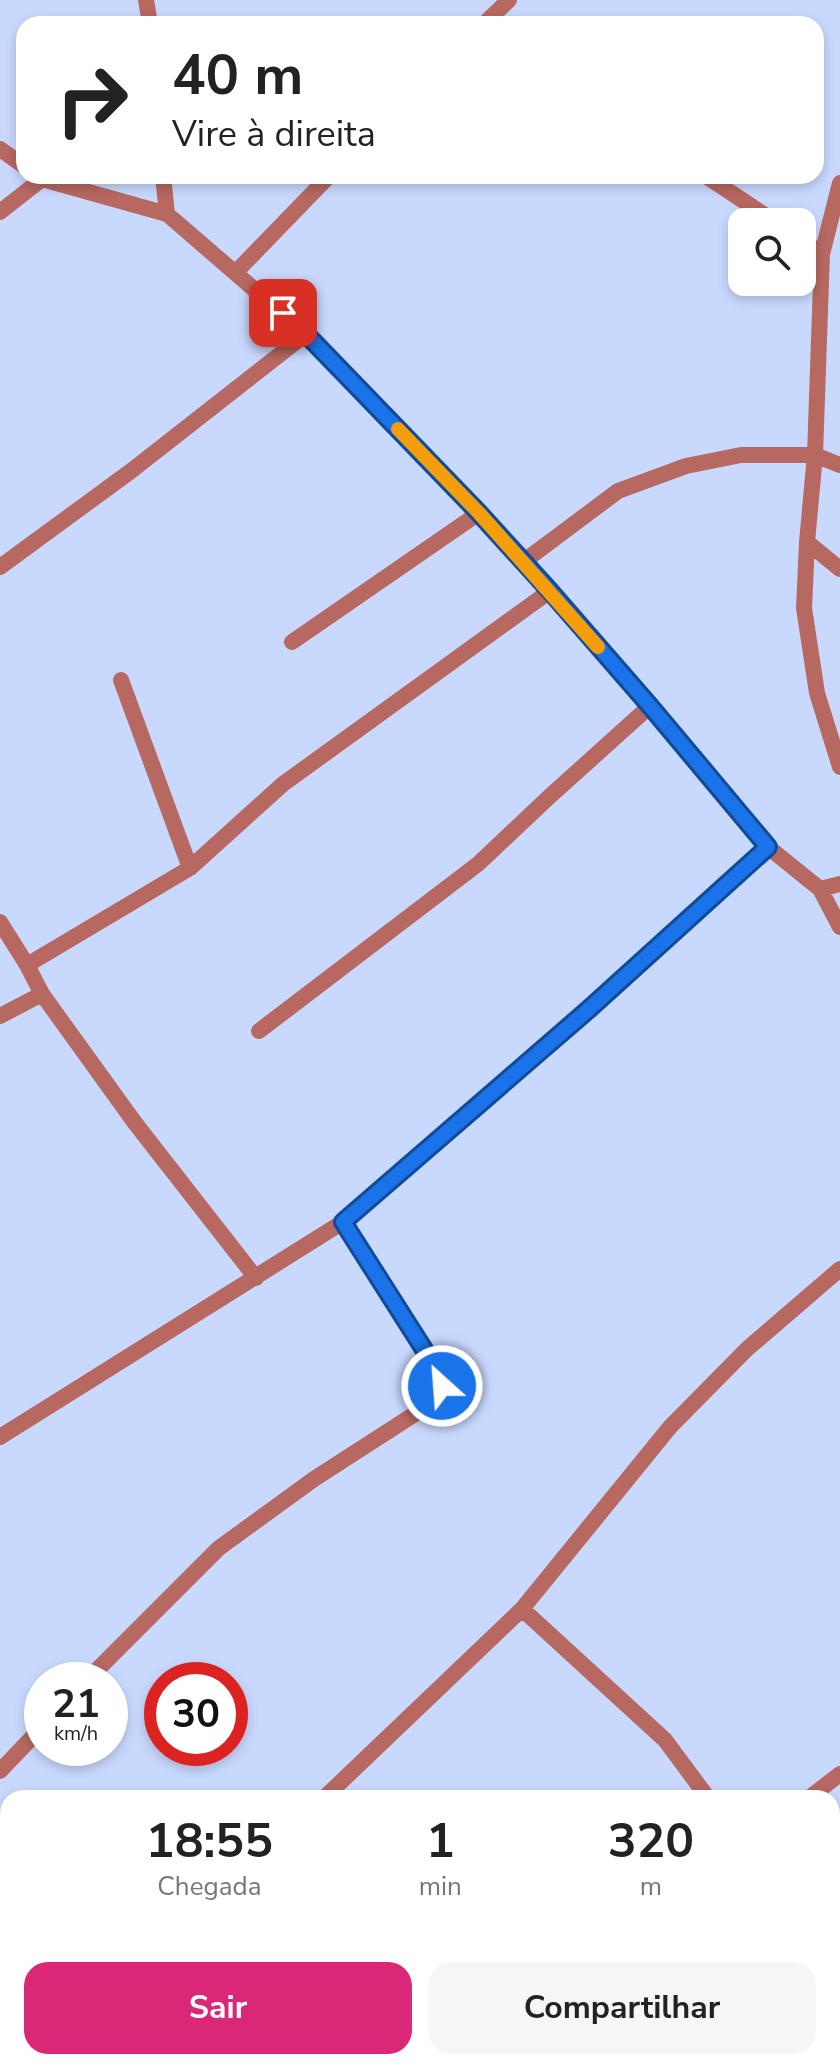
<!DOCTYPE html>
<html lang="pt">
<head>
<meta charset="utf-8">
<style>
	body { margin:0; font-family:"Nunito Sans",sans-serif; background:#f6f6f6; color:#222; height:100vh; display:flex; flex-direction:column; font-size:30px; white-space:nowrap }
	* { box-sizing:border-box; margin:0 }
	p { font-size:26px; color:#767676 }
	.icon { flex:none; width:44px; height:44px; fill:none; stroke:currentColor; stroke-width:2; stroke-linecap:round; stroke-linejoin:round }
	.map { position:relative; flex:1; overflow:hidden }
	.drawer { position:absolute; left:0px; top:1790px; width:840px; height:280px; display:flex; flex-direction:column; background:#fff; border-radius:24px 24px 0 0; box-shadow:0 4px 12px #0003 }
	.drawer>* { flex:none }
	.top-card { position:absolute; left:16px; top:16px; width:808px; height:168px; border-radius:24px; box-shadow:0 4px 12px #0003; background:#fff; color:#222; overflow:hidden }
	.fabs { position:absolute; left:728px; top:208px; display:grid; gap:16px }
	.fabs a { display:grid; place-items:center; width:88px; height:88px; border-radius:16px; background:#fff; box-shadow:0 4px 12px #0003; font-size:40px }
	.speed { position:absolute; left:24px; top:1662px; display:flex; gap:16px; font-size:40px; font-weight:700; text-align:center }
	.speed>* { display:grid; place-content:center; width:104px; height:104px; border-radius:50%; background:#fff; box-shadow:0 4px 12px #0003; line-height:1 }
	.speed small { font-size:20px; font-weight:400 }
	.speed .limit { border:12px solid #d22; background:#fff; color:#111 }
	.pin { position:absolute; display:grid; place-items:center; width:68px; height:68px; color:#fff; margin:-34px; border-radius:16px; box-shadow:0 4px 12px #0006 }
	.me { position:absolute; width:88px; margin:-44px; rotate:334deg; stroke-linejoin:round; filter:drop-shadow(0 0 6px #0008) }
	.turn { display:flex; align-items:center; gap:28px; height:168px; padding:0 24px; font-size:36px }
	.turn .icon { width:104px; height:104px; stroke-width:2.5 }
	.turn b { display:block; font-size:56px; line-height:68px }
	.eta { display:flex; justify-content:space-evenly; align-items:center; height:136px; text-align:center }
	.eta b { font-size:48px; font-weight:700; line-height:56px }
	.button { display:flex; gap:16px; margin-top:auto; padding:16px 24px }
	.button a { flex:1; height:92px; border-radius:24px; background:#db2777; color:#fff; font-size:32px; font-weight:700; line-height:92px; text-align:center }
	.button a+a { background:#f6f6f6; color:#222 }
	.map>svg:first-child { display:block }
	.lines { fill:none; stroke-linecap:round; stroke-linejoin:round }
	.street { stroke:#b76861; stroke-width:16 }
	.route-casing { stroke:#114b97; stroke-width:20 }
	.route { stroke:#1a73e8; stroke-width:14 }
	.slow { stroke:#f59e0b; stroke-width:14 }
</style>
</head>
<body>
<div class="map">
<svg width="840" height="2070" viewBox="0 0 840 2070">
	<rect width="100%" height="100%" fill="#c9d9fe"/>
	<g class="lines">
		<path class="street" d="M146,0L150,24
			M484,24L509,0
			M0,149L24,166
			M38,176L42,179L167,214L306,334L479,513L550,591L650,706L768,847L820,889L840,927
			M163,176L167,214
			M706,176L775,222
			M840,183L822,254L815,455L807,542L804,608L817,693L840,767
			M0,212L42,179
			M802,240L822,254
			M236,272L329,176
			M807,542L840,569
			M523,562L618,491L686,466L741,455H815L840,465
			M0,567L131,471L306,334
			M292,642L479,513
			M121,680L190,868
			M820,889L840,884
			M0,922L27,965L42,994L135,1123L256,1278
			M27,965L190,868L283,784L550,591
			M0,1016L42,994
			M259,1031L478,864L549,797L650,706
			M0,1437L343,1222L589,1009L768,847
			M522,1609L665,1740L708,1798
			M87,1680L219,1548L314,1479L435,1401L442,1386L439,1373L343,1222
			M0,1771L42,1727
			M324,1798L522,1609L670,1427L747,1349L840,1269
			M809,1798L840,1774
			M65,2070L73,2062
			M441,2070L452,2062"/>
	</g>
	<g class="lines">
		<defs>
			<path id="route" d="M283,313L306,334L479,513L550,591L650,706L768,847L589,1009L343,1222L439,1373L442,1386"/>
		</defs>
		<use href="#route" class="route-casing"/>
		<use href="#route" class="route"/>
		<path class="slow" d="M398,429L479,513L598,647"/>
	</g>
</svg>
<div class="fabs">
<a><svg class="icon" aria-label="search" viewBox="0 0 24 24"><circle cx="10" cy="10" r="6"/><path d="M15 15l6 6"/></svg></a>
</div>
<div class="speed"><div>21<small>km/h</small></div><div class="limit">30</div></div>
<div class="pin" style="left:283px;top:313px;background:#d93025"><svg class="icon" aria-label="arrive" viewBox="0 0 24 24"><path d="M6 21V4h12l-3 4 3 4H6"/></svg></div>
<svg class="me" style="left:442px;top:1386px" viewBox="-20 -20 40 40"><circle r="17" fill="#1a73e8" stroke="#fff" stroke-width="3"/><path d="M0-11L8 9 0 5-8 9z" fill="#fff"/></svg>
<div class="top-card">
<div class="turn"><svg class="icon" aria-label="right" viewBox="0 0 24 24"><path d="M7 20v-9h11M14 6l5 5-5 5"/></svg><div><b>40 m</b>Vire à direita</div></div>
</div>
<section class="drawer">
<div class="eta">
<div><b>18:55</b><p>Chegada</p></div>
<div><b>1</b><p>min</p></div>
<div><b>320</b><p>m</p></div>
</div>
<div class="button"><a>Sair</a><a>Compartilhar</a></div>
</section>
</div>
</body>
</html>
